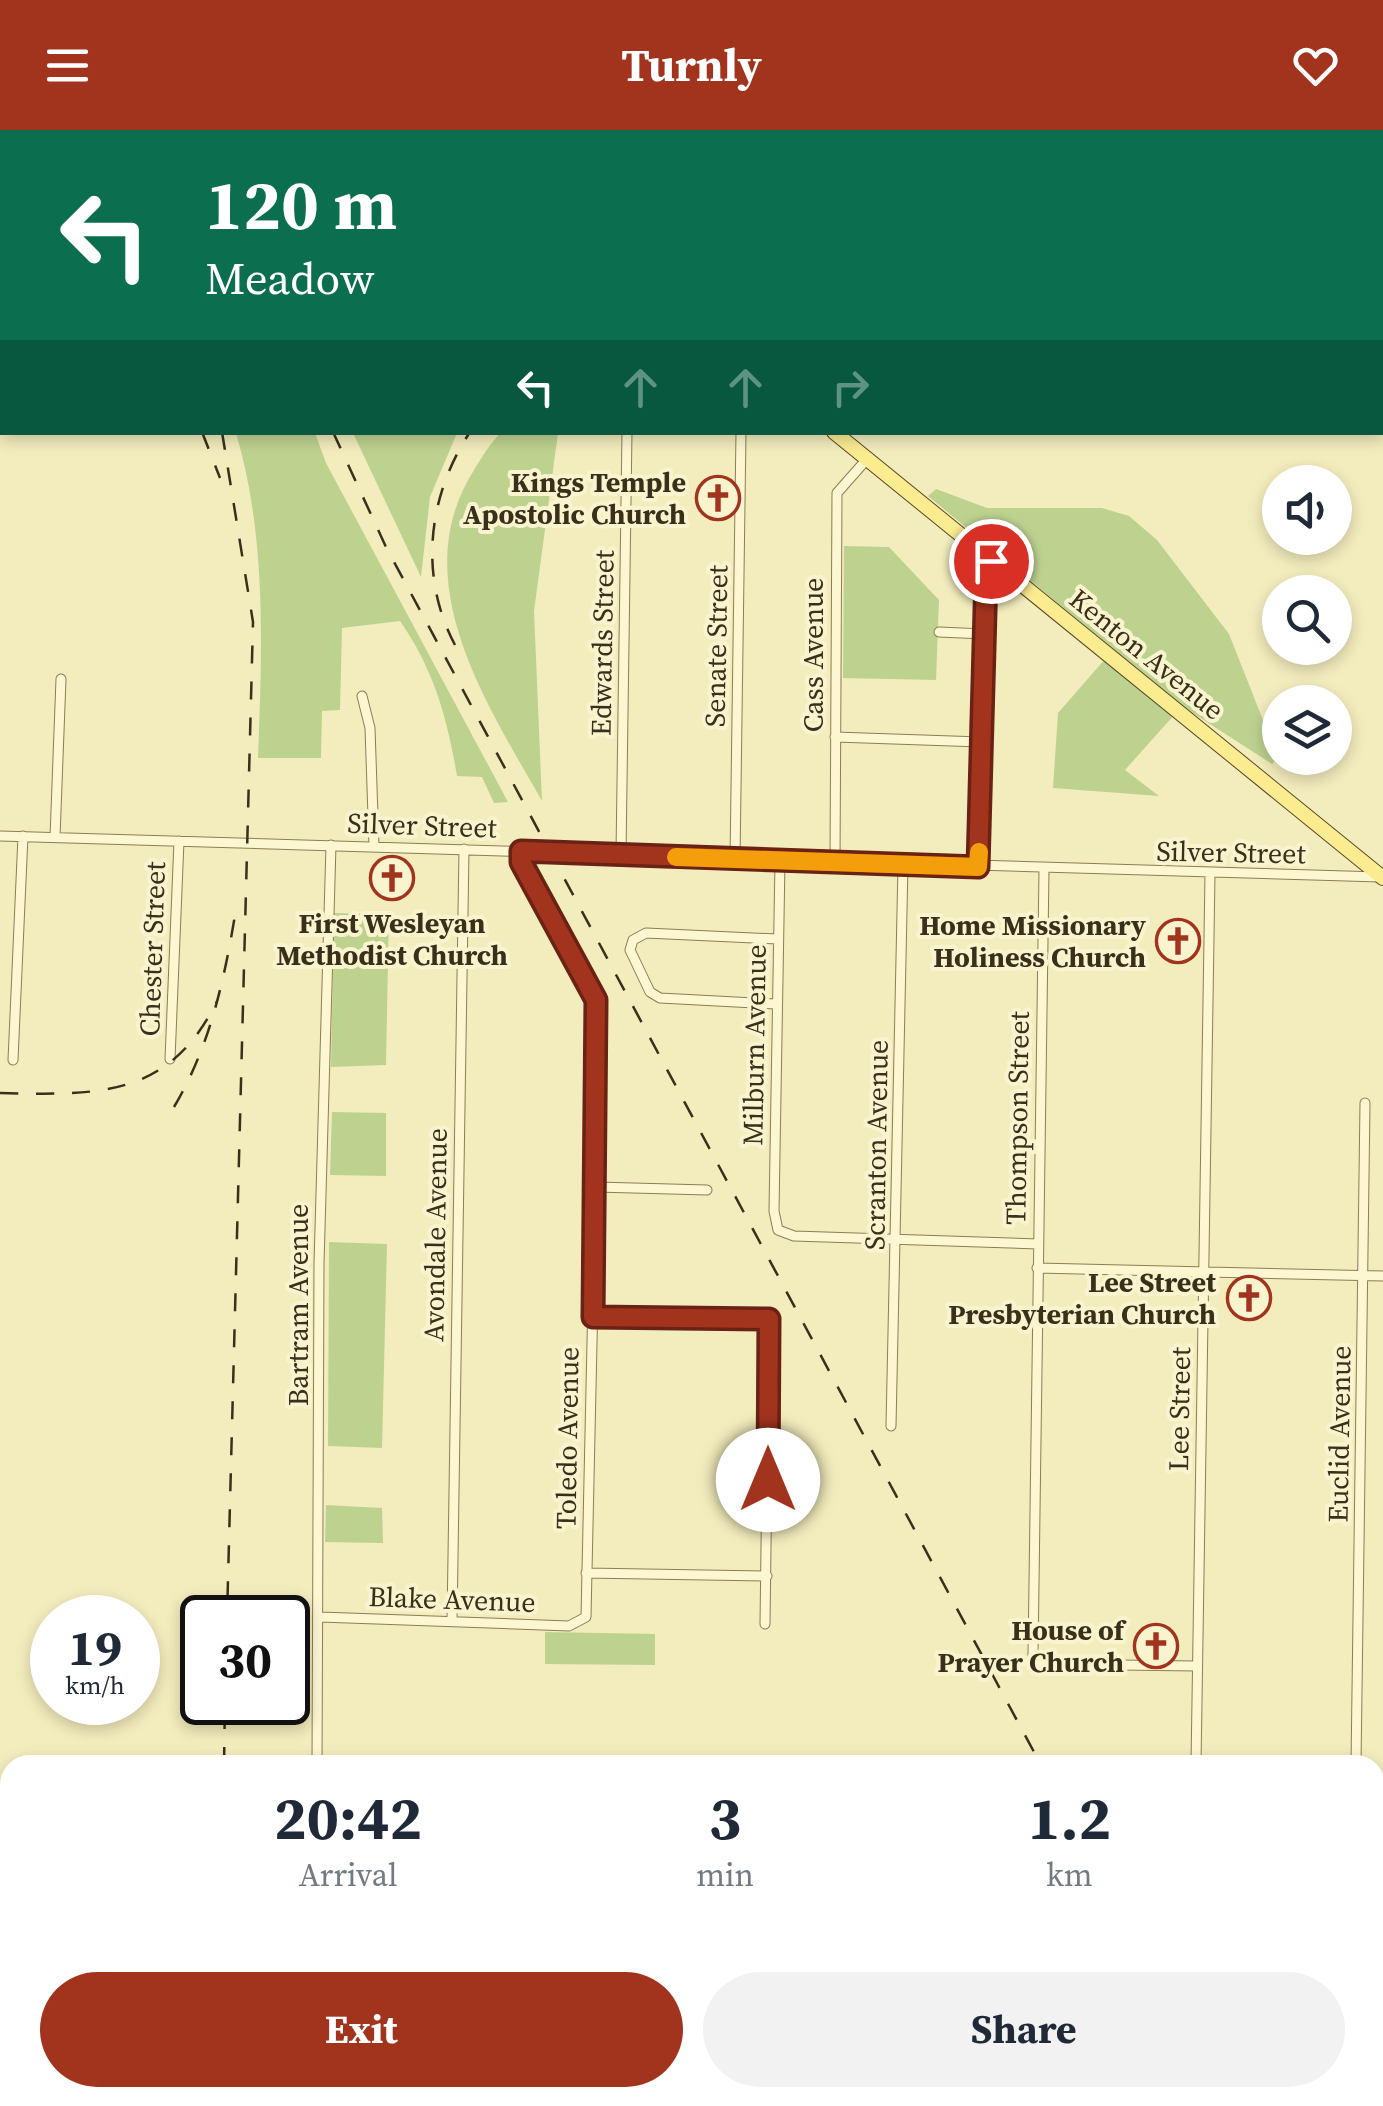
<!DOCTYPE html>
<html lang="en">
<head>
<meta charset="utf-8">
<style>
	body { margin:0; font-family:"Source Serif 4",serif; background:#f2f2f3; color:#1f2937; height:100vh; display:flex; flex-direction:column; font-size:38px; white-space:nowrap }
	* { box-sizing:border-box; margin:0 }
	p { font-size:32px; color:#747a83 }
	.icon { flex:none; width:55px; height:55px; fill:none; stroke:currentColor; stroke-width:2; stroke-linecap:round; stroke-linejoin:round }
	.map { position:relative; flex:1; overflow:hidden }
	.drawer { position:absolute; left:0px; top:1625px; width:1385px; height:352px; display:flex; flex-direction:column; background:#fff; border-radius:30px 30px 0 0; box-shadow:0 5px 15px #0003 }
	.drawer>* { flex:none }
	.hud { position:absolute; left:0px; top:0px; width:1385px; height:305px; box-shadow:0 5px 15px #0003; background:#0b6e4f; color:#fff; overflow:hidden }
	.controls { position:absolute; left:1262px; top:335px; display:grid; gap:20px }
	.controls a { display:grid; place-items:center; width:90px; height:90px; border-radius:50%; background:#fff; box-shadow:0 5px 15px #0003; font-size:50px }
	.speed { position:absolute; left:30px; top:1465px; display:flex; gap:20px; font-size:50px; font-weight:700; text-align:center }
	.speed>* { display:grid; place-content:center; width:130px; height:130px; border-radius:50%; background:#fff; box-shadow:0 5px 15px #0003; line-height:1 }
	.speed small { font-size:25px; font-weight:400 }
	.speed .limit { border:5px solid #111; border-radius:15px; background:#fff; color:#111 }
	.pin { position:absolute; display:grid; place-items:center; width:85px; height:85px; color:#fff; margin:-42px; border:5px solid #fff; border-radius:50%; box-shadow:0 2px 10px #0007 }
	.me { position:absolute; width:110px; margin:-55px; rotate:0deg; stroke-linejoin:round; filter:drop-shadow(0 0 8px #0008) }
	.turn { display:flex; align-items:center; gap:35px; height:210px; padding:0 40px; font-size:45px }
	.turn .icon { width:130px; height:130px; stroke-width:2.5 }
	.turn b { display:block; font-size:70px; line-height:85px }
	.lanes { display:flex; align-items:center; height:95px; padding:0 40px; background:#0003; justify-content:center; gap:50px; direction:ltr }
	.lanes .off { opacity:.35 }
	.eta { display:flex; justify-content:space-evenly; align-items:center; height:170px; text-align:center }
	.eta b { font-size:60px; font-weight:700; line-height:70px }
	.action { display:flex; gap:20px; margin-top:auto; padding:20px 40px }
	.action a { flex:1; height:115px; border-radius:60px; background:#a2341e; color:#fff; font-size:40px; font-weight:700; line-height:115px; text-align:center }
	.action a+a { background:#f2f2f3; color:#1f2937 }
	header { display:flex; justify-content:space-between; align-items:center; height:130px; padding:0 40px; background:#a2341e; color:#fff; font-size:45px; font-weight:700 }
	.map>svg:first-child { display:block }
	.green { fill:#bed290 }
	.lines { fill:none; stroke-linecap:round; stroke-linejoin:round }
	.minor-casing { stroke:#8d7c54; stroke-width:11 }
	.tertiary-casing { stroke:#8d7c54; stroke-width:14 }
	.secondary-casing { stroke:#6e5c38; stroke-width:15 }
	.primary-casing { stroke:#594829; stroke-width:16 }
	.minor { stroke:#fcf7d1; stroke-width:9 }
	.tertiary { stroke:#fcf7d1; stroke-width:11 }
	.secondary { stroke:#fcf7d1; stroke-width:12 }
	.primary { stroke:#fbec90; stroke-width:14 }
	.rail { stroke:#3a2f1b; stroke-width:2.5; stroke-dasharray:18 18; stroke-linecap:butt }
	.route-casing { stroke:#692214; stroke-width:25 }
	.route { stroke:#a2341e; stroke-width:18 }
	.slow { stroke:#f59e0b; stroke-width:18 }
	.labels { text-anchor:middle; stroke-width:8; stroke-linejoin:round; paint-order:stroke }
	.poi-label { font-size:28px; font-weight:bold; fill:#3a2f1b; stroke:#f9f4ce; text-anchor:end }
	.street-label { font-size:28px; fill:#3a2f1b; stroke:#f9f4ce }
</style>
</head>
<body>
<header><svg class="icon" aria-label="menu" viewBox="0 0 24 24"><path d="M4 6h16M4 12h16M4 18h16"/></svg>Turnly<svg class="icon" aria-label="heart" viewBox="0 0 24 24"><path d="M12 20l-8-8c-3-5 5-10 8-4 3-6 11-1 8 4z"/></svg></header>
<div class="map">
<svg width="1383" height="1976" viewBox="0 0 1383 1976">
	<rect width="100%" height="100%" fill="#f3ecbd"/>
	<path class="green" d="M236,303H315L326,333L508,672L494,673L482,647L457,646C447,587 434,540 400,491L342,498L340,580L322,581L321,628H258C262,519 267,408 236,303Z
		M353,303H457L430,367L421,447Z
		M501,303H558L534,481L542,671C487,574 404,450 474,340C482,327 490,313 501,303Z
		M936,359L987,378H1102L1129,386L1157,410L1229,504L1278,628L1272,634L1182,576L928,366Z
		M844,416L889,417L939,470L936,550L843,548Z
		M1106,528L1175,584L1125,640L1159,666L1053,658L1058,583Z
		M334,783L389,784L386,935L331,937Z
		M332,982L386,983V1046L330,1045Z
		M329,1112L387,1114L382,1318L328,1316Z
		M326,1375L382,1378L383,1413L325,1412Z
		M545,1502L655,1504V1535L545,1534Z"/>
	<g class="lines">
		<defs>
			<path id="minor" d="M124,2V0
				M798,2V0
				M875,2V0
				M1018,2L1019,0
				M1163,2V0
				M1309,2V0
				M1382,52H1383
				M939,502L985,504
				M362,566L370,598L374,716
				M835,607L981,612
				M0,706L1380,747
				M55,707L61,549
				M621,724L627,302
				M735,730L741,302
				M780,731L774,1081L778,1100L794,1106L1038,1114
				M835,732L837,363L867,329
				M978,737L986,444L991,431
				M1044,739L1033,1525L1043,1534L1196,1536
				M775,874L660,868L650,862L630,820L633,810L646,803L777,809
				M170,929L179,711
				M13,930L23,706
				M596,1057L707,1060
				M1037,1138L1383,1146
				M593,1187L769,1189L765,1494
				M891,1296L903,735
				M586,1443L767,1446
				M320,1487L569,1496L586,1487L599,893L588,851L521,733V721
				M452,1491L464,719
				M317,1635L319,1134L331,715
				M1196,1635L1210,744
				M1356,1635L1365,973
				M575,1976L576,1968"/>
			<path id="tertiary" d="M0,1761L10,1762
				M1375,1797H1383"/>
			<path id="secondary" d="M1382,84H1383"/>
			<path id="primary" d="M555,2V0
				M0,53H2
				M834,302L1383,748"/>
		</defs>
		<use href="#minor" class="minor-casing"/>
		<use href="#tertiary" class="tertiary-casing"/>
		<use href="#secondary" class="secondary-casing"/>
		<use href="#primary" class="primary-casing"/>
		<use href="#minor" class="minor"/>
		<use href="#tertiary" class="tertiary"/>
		<use href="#secondary" class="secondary"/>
		<use href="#primary" class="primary"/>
		<path class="rail" d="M258,0V2
			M192,2L193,0
			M1382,80H1383
			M0,224H2
			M202,302L220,348
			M222,302L253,492L227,1488
			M333,302L386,417L1041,1635
			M455,515C419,447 427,367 470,302
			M0,963C97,965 170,969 218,869
			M174,977C209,918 224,852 235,785
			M224,1635L225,1572
			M1226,1968L1231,1976
			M211,1976L212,1968"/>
	</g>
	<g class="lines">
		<defs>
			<path id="route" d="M768,1350L769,1189L593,1187L596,870L521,732V721L978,737L986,444L991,431"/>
		</defs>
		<use href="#route" class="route-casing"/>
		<use href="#route" class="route"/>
		<path class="slow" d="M676,727L978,737L979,722"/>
	</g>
	<defs>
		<symbol id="church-ring" viewBox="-11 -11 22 22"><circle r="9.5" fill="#f9f4ce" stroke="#a2341e" stroke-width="1.5"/><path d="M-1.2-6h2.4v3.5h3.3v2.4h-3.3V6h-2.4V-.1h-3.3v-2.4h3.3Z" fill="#a2341e"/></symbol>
	</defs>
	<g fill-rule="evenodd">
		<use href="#church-ring" x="693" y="343" width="50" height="50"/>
		<use href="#church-ring" x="367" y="723" width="50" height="50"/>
		<use href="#church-ring" x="1153" y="786" width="50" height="50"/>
		<use href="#church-ring" x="1224" y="1143" width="50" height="50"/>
		<use href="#church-ring" x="1131" y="1491" width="50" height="50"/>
	</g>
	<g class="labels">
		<g class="poi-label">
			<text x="686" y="362">Kings Temple<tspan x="686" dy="32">Apostolic Church</tspan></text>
			<text x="392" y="803" text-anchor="middle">First Wesleyan<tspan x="392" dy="32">Methodist Church</tspan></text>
			<text x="1146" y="805">Home Missionary<tspan x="1146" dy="32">Holiness Church</tspan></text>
			<text x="1216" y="1162">Lee Street<tspan x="1216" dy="32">Presbyterian Church</tspan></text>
			<text x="1124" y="1510">House of<tspan x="1124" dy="32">Prayer Church</tspan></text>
		</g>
		<g class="street-label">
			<text transform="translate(602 513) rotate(-89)" y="10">Edwards Street</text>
			<text transform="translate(716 516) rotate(-89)" y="10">Senate Street</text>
			<text transform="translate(1147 524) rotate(39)" y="10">Kenton Avenue</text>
			<text transform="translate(813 525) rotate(-90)" y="10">Cass Avenue</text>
			<text transform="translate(422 695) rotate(2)" y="10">Silver Street</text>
			<text transform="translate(1231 722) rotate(1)" y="10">Silver Street</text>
			<text transform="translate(152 819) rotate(-88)" y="10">Chester Street</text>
			<text transform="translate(754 915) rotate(-89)" y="10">Milburn Avenue</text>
			<text transform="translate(1017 988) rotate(-89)" y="10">Thompson Street</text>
			<text transform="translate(876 1015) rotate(-89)" y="10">Scranton Avenue</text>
			<text transform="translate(435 1105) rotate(-89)" y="10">Avondale Avenue</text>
			<text transform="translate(298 1175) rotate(-90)" y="10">Bartram Avenue</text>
			<text transform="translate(1179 1279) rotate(-89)" y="10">Lee Street</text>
			<text transform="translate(1339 1304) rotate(-89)" y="10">Euclid Avenue</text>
			<text transform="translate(567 1308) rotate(-89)" y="10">Toledo Avenue</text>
			<text transform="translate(452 1469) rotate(2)" y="10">Blake Avenue</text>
		</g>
	</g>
</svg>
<div class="controls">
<a><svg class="icon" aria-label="sound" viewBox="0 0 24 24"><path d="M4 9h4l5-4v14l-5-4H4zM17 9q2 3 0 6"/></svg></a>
<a><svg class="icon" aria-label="search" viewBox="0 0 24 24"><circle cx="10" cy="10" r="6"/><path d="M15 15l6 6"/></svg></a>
<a><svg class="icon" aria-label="layers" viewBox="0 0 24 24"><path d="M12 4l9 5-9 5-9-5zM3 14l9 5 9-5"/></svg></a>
</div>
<div class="speed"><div>19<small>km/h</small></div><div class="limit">30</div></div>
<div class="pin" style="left:991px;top:431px;background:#d93025"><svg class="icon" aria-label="arrive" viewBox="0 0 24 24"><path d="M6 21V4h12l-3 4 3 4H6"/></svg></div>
<svg class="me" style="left:768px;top:1350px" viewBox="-20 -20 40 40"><circle r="19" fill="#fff"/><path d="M0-13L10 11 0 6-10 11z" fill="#a2341e"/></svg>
<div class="hud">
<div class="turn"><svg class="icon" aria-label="left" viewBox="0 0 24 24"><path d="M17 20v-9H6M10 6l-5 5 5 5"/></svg><div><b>120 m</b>Meadow</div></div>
<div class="lanes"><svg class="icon" aria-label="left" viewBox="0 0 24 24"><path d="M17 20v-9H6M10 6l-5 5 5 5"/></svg><svg class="icon off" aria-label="ahead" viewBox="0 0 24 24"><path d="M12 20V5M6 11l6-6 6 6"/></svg><svg class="icon off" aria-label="ahead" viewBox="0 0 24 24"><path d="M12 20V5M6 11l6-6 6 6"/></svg><svg class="icon off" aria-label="right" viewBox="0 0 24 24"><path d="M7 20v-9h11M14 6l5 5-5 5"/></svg></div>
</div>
<section class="drawer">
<div class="eta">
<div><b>20:42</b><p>Arrival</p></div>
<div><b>3</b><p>min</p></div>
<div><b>1.2</b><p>km</p></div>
</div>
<div class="action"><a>Exit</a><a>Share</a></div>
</section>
</div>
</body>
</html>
